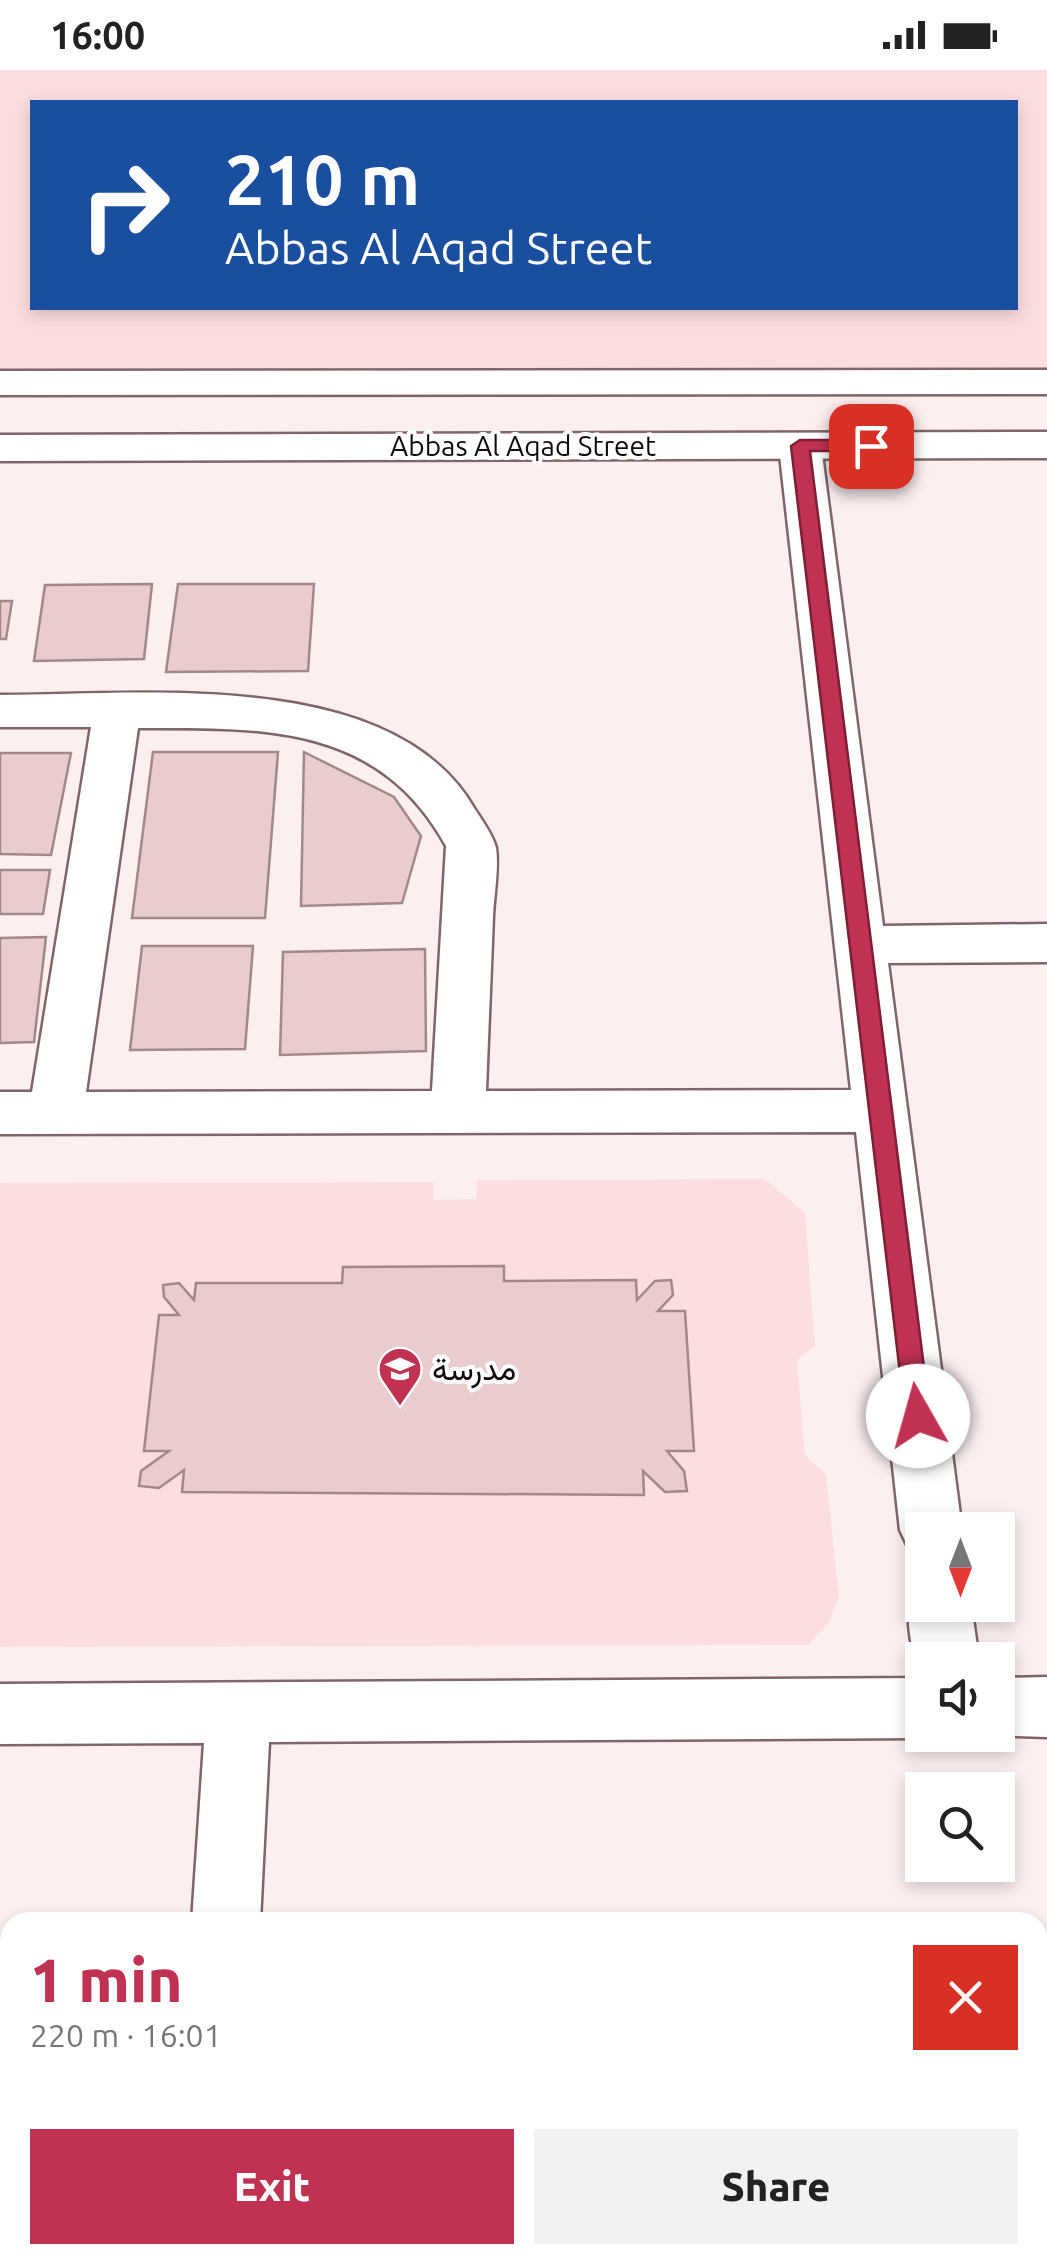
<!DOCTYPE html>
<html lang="en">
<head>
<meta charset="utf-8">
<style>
	body { margin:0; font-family:Ubuntu,Vazirmatn,sans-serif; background:#f2f2f2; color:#222; height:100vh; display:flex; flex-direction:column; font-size:38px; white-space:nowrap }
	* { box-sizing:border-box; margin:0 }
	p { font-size:32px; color:#767676 }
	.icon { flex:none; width:55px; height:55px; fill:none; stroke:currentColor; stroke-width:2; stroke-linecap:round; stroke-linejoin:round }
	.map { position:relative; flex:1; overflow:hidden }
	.drawer { position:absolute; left:0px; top:1842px; width:1048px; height:352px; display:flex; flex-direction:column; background:#fff; border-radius:30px 30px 0 0; box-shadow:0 5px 15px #0003 }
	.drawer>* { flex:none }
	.hud { position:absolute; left:30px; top:30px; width:988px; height:210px; border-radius:0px; box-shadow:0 5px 15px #0003; background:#1a4fa0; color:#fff; overflow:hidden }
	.needle { width:65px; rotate:180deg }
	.tools { position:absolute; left:905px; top:1442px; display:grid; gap:20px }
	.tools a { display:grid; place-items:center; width:110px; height:110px; border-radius:0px; background:#fff; box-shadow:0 5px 15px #0003; font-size:50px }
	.pin { position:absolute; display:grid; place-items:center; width:85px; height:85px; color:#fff; margin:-42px; border-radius:20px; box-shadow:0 5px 15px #0006 }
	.me { position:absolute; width:110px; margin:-55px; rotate:353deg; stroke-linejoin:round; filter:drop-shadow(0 0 8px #0008) }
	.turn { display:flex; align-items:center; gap:35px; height:210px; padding:0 30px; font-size:45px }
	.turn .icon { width:130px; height:130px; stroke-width:2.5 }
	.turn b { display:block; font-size:70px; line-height:85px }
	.round { display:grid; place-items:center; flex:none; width:105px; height:105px; border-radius:0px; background:#f2f2f2 }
	.head { display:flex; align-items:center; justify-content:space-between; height:170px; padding:0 30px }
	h1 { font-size:60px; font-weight:800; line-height:75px; color:#c13151 }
	.action { display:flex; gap:20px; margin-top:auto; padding:20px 30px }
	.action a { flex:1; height:115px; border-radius:0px; background:#c13151; color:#fff; font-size:40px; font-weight:800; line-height:115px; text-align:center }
	.action a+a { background:#f2f2f2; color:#222 }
	.status { display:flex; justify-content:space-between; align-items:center; height:70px; padding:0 50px; background:#fff; direction:ltr }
	.status svg { height:28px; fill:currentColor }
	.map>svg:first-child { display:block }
	.built { fill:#fddee0; fill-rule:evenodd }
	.building { fill:#e9ccce; stroke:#a3888a; stroke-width:2.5 }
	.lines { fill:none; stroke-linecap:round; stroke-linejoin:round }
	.street-casing { stroke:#806668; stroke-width:5 }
	.secondary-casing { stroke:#806668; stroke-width:5 }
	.street { fill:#fff; fill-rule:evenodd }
	.secondary { fill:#fff; fill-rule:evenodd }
	.route { fill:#c13151; stroke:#7d2035; stroke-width:2.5 }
	.labels { text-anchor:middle; stroke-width:8; stroke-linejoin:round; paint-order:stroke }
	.far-street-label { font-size:28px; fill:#12090a; stroke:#fff }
	.poi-label { font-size:32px; fill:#12090a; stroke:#fff; text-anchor:start }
</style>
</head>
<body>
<div class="status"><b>16:00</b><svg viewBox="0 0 49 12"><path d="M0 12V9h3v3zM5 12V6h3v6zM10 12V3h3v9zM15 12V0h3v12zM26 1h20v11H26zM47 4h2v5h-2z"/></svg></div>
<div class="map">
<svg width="1047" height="2193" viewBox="0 0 1047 2193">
	<rect width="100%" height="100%" fill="#fceff0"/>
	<path class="built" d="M0,0H1047V302L0,303ZM32,32H1015V238H32Z
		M765,1109L805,1143L815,1276L797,1290L805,1385L826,1404L839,1527L829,1552L808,1575L0,1577V1113L433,1112L434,1130L476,1129L477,1110Z
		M10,2148V2185H105V2193H0V2149Z"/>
	<path class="building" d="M152,514L144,589L34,591L45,515Z
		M178,514H314L308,601L166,602Z
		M0,531H12L6,569H0Z
		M153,682H278L265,848H132Z
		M304,682L394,727L421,766L402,833L301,836Z
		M0,683H71L51,785L0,784Z
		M0,800H50L43,844H0Z
		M46,867L34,972L0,973V868Z
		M142,876H253L245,979L130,980Z
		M425,879L426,981L280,985L283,882Z
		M504,1196V1211L636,1210L637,1230L655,1211L671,1210L673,1225L658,1241H685L694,1381H667L684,1401L687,1421L665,1422L643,1401L644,1425L182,1422L184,1400L159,1418L139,1416L141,1401L169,1381H144L159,1245H179L164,1227L163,1215L179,1213L194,1230L196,1213H342L343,1197Z"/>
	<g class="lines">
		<defs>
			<path id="street" d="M800,363L815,367L821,376L883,856L1047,854V892L888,893L962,1460H922V1484L909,1479L900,1460L856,1062L0,1064V1022H32L91,657H0V625C140,625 392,596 474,738C481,749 493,765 496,778C499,798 494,825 493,846C491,904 488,963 486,1021L851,1020L779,376L785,367ZM138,658C263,658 378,653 446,776L432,1021L86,1022Z
				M922,1513V1535H971L979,1590H922V1606C911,1582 899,1532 922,1513Z
				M1047,1607V1667L991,1665H998V1608Z
				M922,1608V1665H929L922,1668L269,1672L260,1852H192L204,1673L0,1674V1614Z
				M1038,2138H1047V2193H1009L1005,2185H1038Z
				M169,2185H243L242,2193H168Z"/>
			<path id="secondary" d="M1047,300V324L0,325V301Z
				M1047,362V388L0,391V365Z"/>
		</defs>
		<use href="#street" class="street-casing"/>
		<use href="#secondary" class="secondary-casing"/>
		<use href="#street" class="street"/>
		<use href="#secondary" class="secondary"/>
	</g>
	<path class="route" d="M800,370H871L880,376L871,381H810L930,1346L918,1356L905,1346L791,376Z"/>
	<defs>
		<symbol id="school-pin" viewBox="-11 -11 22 30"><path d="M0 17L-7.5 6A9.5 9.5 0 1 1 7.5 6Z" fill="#c13151" stroke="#fff"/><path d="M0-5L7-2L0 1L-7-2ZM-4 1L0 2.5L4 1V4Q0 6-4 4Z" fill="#fff"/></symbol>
	</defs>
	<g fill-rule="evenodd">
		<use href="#school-pin" x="375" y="1274" width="50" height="68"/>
	</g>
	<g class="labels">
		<g class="far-street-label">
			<text x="523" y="386">Abbas Al Aqad Street</text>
		</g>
		<g class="poi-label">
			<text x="432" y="1310">مدرسة</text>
		</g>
	</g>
</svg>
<div class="tools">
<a><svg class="needle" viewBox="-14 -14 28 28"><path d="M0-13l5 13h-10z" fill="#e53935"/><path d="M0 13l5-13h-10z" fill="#767676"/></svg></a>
<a><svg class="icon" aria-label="sound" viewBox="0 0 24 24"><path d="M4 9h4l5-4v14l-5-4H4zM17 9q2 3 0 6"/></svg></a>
<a><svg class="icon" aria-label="search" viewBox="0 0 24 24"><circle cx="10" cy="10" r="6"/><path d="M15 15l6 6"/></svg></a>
</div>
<div class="pin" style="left:871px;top:376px;background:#d93025"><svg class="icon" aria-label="arrive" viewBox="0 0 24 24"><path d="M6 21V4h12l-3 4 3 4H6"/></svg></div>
<svg class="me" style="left:918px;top:1346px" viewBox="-20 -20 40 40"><circle r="19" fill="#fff"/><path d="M0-13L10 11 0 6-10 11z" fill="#c13151"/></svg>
<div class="hud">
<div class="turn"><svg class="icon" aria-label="right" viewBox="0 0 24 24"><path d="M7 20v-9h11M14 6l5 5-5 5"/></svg><div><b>210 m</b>Abbas Al Aqad Street</div></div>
</div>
<section class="drawer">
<div class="head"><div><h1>1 min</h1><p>220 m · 16:01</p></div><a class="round" style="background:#d93025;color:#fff"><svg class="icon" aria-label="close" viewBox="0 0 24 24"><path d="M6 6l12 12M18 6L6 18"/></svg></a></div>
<div class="action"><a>Exit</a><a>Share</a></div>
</section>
</div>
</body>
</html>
